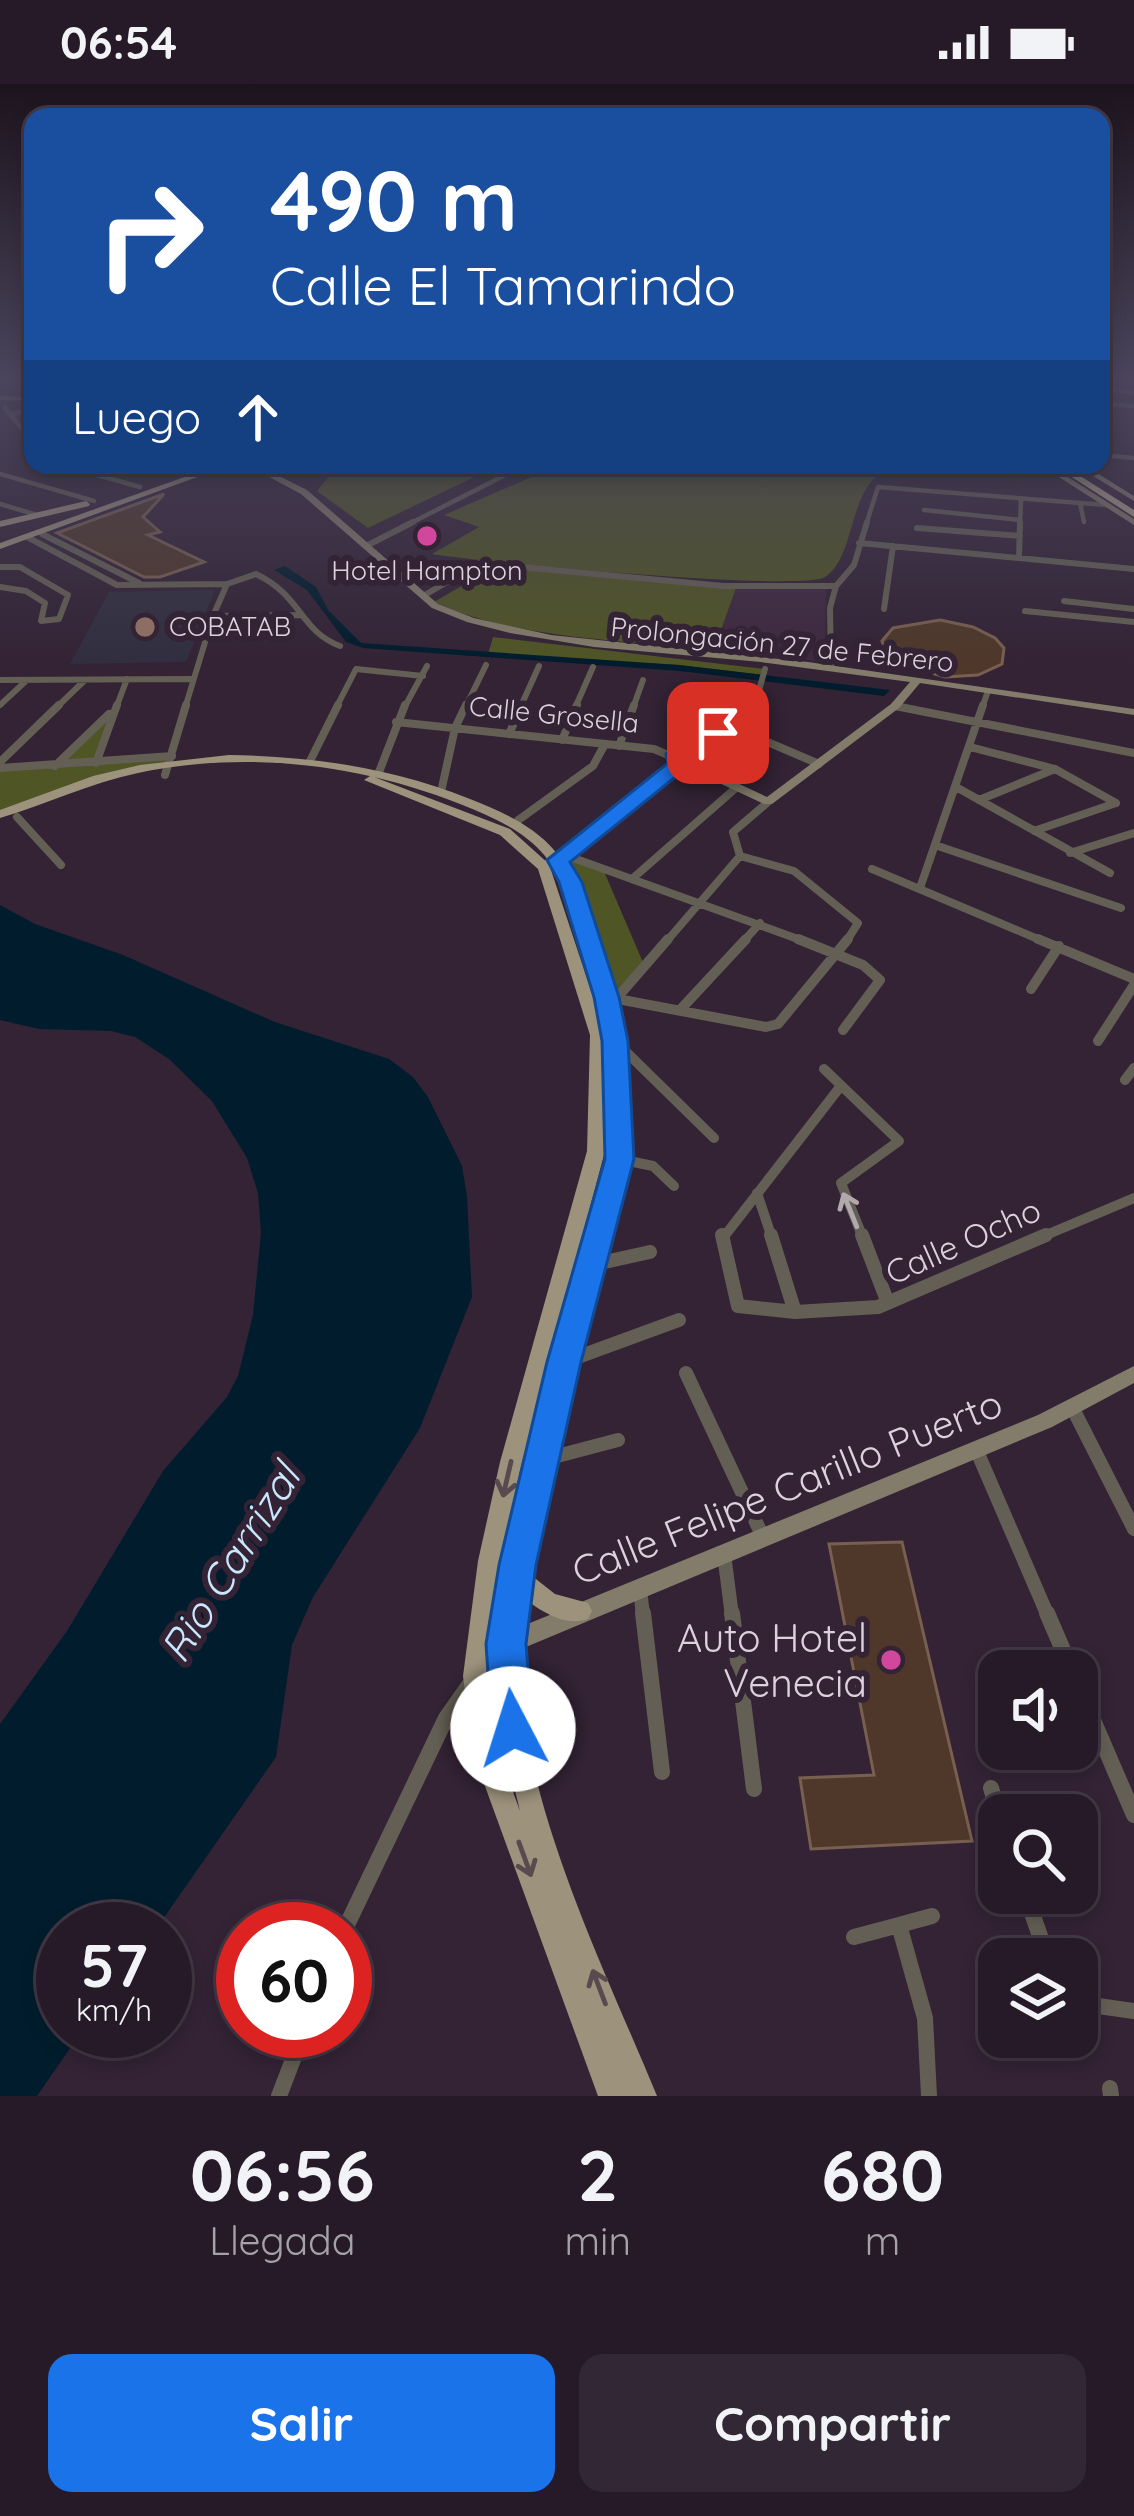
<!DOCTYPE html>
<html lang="es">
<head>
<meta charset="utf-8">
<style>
	body { margin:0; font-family:Quicksand,sans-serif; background:#322734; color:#f1f3f6; height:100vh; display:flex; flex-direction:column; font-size:45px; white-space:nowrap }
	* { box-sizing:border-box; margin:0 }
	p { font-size:39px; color:#a4a1a8 }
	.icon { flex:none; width:66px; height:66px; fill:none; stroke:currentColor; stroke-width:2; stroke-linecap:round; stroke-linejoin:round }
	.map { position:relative; height:2012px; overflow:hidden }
	.sheet { display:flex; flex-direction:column; background:#261a28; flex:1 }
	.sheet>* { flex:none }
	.top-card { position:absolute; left:24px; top:24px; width:1086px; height:366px; border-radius:24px; box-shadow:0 6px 18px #0003,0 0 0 3px #423845; background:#1a4fa0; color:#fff; overflow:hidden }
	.buttons { position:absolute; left:978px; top:1566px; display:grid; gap:24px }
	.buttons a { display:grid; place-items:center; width:120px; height:120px; border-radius:24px; background:#261a28; box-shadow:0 6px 18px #0003,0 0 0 3px #423845; font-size:60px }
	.speed { position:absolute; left:36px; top:1818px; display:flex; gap:24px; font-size:60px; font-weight:700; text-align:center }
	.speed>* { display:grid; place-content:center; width:156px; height:156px; border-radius:50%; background:#261a28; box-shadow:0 6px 18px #0003,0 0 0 3px #423845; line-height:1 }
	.speed small { font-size:30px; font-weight:400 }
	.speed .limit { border:18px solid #d22; background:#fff; color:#111 }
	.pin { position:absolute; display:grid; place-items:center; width:102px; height:102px; color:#fff; margin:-51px; border-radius:24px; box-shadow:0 6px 18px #0006 }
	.me { position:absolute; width:132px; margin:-66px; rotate:355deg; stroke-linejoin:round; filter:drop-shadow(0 0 9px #0008) }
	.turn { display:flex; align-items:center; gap:42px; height:252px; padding:0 48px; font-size:54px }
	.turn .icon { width:156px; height:156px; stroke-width:2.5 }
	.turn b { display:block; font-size:84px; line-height:102px }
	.then { display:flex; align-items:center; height:114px; padding:0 48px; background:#0003; gap:24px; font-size:45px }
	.eta { display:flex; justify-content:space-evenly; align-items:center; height:204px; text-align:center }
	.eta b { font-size:72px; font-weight:800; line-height:84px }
	.cta { display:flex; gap:24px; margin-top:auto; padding:24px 48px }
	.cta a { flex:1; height:138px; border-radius:24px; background:#1a73e8; color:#fff; font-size:48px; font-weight:800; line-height:138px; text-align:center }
	.cta a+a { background:#322734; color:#f1f3f6 }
	.status { display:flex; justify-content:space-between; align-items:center; height:84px; padding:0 60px; background:#261a28; direction:ltr }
	.status svg { height:33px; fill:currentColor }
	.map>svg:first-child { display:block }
	.built { fill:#3e2940 }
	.education { fill:#312f3f }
	.green { fill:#505525 }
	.water { fill:#011d2d }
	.building { fill:#4f382a; stroke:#785f50; stroke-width:3 }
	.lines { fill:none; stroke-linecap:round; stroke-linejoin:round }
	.street-far5 { stroke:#645f54; stroke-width:4.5 }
	.street-far4 { stroke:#645f54; stroke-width:6 }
	.street-far3 { stroke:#645f54; stroke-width:8 }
	.street-far2 { stroke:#645f54; stroke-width:10 }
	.street-far1 { stroke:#645f54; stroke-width:14 }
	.street { stroke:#645f54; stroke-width:16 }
	.secondary { fill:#847c6b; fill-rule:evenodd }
	.primary { fill:#9d937d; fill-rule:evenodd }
	.highway { fill:#b4a78d; fill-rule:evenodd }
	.oneway { stroke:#b2a9ad }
	.oneway2 { stroke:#584a4e }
	.route { fill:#1a73e8; stroke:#114b97; stroke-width:3 }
	.hotel-dot { fill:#d1479c; stroke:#332335; stroke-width:4.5 }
	.education-dot { fill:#8d6e63; stroke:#332335; stroke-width:4.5 }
	.labels { text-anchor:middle; stroke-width:12; stroke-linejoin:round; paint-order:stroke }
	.far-poi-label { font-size:27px; fill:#dcd1dd; stroke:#332335 }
	.far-street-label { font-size:27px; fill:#dcd1dd; stroke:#332335 }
	.street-label { font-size:33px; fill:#dcd1dd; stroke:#332335 }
	.near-street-label { font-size:39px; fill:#dcd1dd; stroke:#332335 }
	.near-poi-label { font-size:39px; fill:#dcd1dd; stroke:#332335; text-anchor:end }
	.near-water-label { font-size:42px; font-style:italic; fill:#c9e7fd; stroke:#332335 }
</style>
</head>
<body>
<div class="status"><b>06:54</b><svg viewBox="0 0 49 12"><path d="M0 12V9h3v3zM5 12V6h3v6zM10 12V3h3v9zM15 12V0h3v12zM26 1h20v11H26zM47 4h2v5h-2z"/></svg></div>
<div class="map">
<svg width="1134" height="2012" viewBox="0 0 1134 2012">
	<rect width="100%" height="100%" fill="#332335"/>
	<path class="built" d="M736,504H826L825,578L714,566Z"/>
	<path class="education" d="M215,506L186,578L70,580L109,508Z"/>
	<path class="green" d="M309,381H487L491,385L368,444L317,407L329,392Z
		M559,381H948L949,391L878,390C848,417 854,474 825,493C802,508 478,478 432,470L479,443L444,431Z
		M494,483L736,504L714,566C626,556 514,555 434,518Z
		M493,553L765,585L764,591L679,581L488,570Z
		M116,623L97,679L172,672L169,682L145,684L0,730V684L55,682Z
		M565,771L603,785L645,883L616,915L607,913L558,776Z"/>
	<path class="water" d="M285,482L316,503L328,526L361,559L679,581L890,606L884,612L680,587L363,564L346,558L307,506L274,486Z
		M0,821L35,840L123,871L275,938L389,975L413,993L428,1013L462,1082L467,1112L472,1213L420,1344L313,1513L292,1561L276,1673L156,1845H63V1947H82L37,2012H0V1640L67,1547L163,1387L227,1313L238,1292L253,1231L261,1149L258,1109L247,1074L212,1017L169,975L135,953L111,947L39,945L0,936Z"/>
	<path class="building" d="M164,410L143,433L160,448L148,451L204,478L160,493H144L57,449Z
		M940,536L973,543L995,554L1004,564L1002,580L978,591L945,593L900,580L884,565L882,557L893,544Z
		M902,1458L972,1757L811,1765L800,1694L874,1691L829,1460Z"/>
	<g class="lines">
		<path class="street-far5" d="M1115,306L1134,309
			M1101,319L1134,322
			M5,324L33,358
			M11,330L33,326
			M27,371L33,373
			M1101,371L1134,374
			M62,381L140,403
			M155,381L183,389
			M0,390L94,417
			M1080,419L1084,438
			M0,420L34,430
			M924,426L1020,436
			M407,441L525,381
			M866,441L878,403L1106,421
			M1020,441L1021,415"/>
		<path class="street-far4" d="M917,444L1020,452
			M42,450L139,499
			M29,454L117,501L227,500L256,490C302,512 300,547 340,562
			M859,459L1134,485
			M366,462L413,438
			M1019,473L1020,438
			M0,483H20L68,511L59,535L41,537L45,519L26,507L0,503
			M227,500L213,532L302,531
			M423,512L480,479L724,502H836
			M1064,517L1134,525
			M884,525L893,462
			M1025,527L1134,538
			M831,583L830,524L836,502L854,481L867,438
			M0,596L191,595
			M0,621L27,596
			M895,622L907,624
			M56,624L85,596
			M116,624L127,595
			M185,624L213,532
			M336,624L356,585L423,592
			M404,624L427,582
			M465,624L486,581
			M520,624L539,582
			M575,624L593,583
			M633,624L643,596
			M691,624L696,603
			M754,624L765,585
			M982,624L988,607"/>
		<path class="street-far3" d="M895,622L1134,669
			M396,638L654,665L682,677
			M509,650L522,621
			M758,654L819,680
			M562,656L577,621
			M619,662L634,621
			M970,663L1055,685L1116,719
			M683,667L752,630L754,621
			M681,668L692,621
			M310,677L338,621
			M0,678L59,621
			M96,679L117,621
			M55,682L109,630
			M0,684L172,672
			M379,688L405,621
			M165,691L186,621
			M956,703L1110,789
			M441,708L455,644L466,621
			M979,716L1055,685
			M17,733L61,781
			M517,737L593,682L605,660
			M1034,747L1116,719
			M935,761L1121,824
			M1070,769L1134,749
			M565,771L806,858
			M740,772L794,787L858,839L846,858
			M872,785L1045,858
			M632,795L737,703
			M920,804L983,621
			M666,858L740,772L733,748L768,718
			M743,858L760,839"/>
		<path class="street-far2" d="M798,855L863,881L880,896L843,946
			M1038,855L1134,895
			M1031,905L1059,862
			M607,913L766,943L778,940L848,855
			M616,915L668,855
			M680,926L746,855
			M615,957L714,1054
			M1098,957L1134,901
			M824,985L899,1057L841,1099L863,1154
			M1125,996L1134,984
			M619,1075L653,1082L674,1102
			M757,1109L772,1154
			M723,1154L840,1003
			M1039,1154L1134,1114"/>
		<path class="street-far1" d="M722,1151L738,1222L795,1228L878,1223L1046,1151
			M771,1151L795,1228
			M862,1151L888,1219
			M591,1181L650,1168
			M567,1277L679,1236
			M686,1289L762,1451
			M1072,1323L1134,1445
			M976,1365L1048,1532
			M542,1376L618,1356
			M724,1470L732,1532
			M640,1504L643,1532"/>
		<path class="street" d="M643,1529L662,1688
			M732,1529L754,1705
			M1047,1529L1072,1587
			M1077,1599L1134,1731
			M991,1704L999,1731
			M1025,1809L1048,1875
			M899,1841L932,1832
			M345,1845L446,1634L472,1597
			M854,1853L899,1841L925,1934L929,2012
			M1077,1919L1134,1927
			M1110,2004L1111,2012
			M279,2012L304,1947"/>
		<path class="secondary" d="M0,312L33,313V317L0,316Z
			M247,381H257L307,406L438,520L474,534L551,551L808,578L1134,625V631L920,599L899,624L772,720H764L683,682L548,786H540V780L678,675H686L767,713L891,620L910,598L761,578L594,563L510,549L467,538L432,524L301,410Z
			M1040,381H1049L1134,435V441Z
			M1075,381H1084L1134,412V417Z
			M1134,1282V1299L1052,1343L514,1568L483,1600L475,1603L467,1600L464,1592L467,1584L498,1552L1038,1331Z"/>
		<path class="primary" d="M218,381H230L0,465V459Z
			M86,417L90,420L89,422L0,443V437Z
			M229,671C313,672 392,684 470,715C500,727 533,741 554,766C583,801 595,850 607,892C623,949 634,1012 627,1072C621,1126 601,1178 587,1231C565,1316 546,1402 527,1488L555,1510L588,1519L592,1527L588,1535C564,1543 541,1527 522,1513C498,1674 597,1866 657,2012H598L474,1672L463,1592L478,1477L500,1378L587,1067L590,951L538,785L500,751L364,696L370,692L374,693L510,745L549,780L603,943C594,895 576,810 545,772C524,746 490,732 460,720C359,680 245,666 138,689C90,699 47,720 0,734V726L93,692L140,681ZM606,958L613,1030L609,1079L550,1296L497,1527C489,1595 504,1662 520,1727L500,1672L487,1592L500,1477L522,1378L605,1067Z"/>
		<path class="highway" d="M1053,381H1063L1134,426V433Z"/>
	</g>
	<defs><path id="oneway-shaft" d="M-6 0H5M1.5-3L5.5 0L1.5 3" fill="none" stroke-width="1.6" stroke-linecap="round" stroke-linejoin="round" transform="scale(3)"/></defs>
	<use class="oneway" href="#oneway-shaft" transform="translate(850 1126) rotate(-112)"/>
	<g class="oneway2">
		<use href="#oneway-shaft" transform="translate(507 1395) rotate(103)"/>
		<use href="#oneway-shaft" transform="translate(525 1775) rotate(70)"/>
		<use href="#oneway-shaft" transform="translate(599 1903) rotate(-111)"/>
	</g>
	<linearGradient id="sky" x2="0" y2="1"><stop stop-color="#1c131d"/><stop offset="0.51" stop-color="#4a455c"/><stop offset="1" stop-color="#4a455c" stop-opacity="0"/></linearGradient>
	<rect width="1134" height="577" fill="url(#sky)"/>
	<path class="route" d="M711,644L727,649L689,673V682L570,778L582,798L619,913L628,957L634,1075L581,1278L536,1481L526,1560L533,1645L527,1660L513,1666L498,1660L492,1645L486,1560L499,1481L547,1278L605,1075L602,957L594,913L559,798L547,776L668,679L666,670Z"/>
	<g class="hotel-dot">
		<circle cx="427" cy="452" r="12"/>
		<circle cx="891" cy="1576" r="12"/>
	</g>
	<circle class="education-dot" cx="145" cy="543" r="12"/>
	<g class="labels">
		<g class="far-poi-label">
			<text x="427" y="496">Hotel Hampton</text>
			<text x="169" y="552" text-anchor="start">COBATAB</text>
		</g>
		<g class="far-street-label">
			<text transform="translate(782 561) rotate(6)" y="9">Prolongación 27 de Febrero</text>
			<text transform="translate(554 631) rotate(6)" y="9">Calle Grosella</text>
		</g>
		<g class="street-label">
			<text transform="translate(963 1157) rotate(-24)" y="12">Calle Ocho</text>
		</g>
		<g class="near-street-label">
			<text transform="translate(787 1403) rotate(-22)" y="14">Calle Felipe Carillo Puerto</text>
		</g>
		<g class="near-poi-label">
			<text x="867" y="1568">Auto Hotel<tspan x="867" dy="45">Venecia</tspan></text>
		</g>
		<g class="near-water-label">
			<text transform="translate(230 1479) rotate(-58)" y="15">Rio Carrizal</text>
		</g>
	</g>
</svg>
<div class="buttons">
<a><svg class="icon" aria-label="sound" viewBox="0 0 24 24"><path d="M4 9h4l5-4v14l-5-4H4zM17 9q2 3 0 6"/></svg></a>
<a><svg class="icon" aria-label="search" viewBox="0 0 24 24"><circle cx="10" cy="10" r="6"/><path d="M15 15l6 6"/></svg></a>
<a><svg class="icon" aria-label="layers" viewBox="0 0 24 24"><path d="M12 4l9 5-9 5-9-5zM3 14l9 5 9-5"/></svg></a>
</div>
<div class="speed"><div>57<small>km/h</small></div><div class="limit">60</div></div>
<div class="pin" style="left:718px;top:649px;background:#d93025"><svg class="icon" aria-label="arrive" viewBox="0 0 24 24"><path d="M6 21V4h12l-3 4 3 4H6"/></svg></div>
<svg class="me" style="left:513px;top:1645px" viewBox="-20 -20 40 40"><circle r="19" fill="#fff"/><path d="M0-13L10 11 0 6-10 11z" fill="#1a73e8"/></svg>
<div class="top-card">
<div class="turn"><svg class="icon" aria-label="right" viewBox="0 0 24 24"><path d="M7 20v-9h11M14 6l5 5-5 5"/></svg><div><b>490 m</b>Calle El Tamarindo</div></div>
<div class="then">Luego<svg class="icon" aria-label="ahead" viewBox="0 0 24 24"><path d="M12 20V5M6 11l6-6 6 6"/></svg></div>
</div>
</div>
<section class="sheet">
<div class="eta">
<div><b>06:56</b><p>Llegada</p></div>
<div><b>2</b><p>min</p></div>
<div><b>680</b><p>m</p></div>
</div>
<div class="cta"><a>Salir</a><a>Compartir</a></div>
</section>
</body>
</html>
